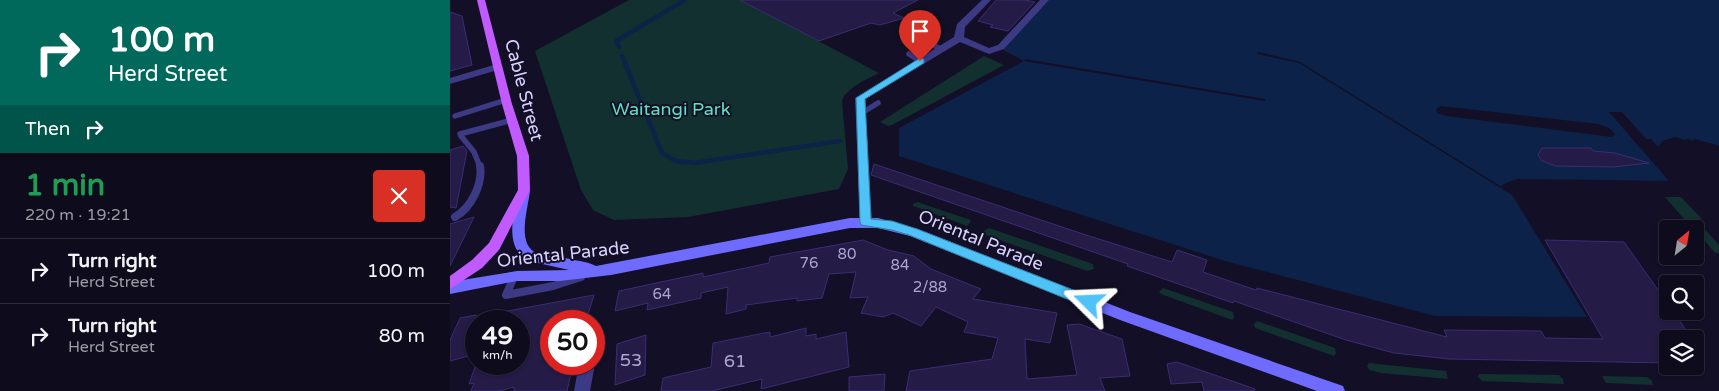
<!DOCTYPE html>
<html lang="en">
<head>
<meta charset="utf-8">
<style>
	body { margin:0; font-family:"Varela Round",sans-serif; background:#171425; color:#f1f3f6; height:100vh; display:flex; flex-direction:column; font-size:19px; white-space:nowrap }
	* { box-sizing:border-box; margin:0 }
	p { font-size:16px; color:#9b9ba3 }
	.icon { flex:none; width:28px; height:28px; fill:none; stroke:currentColor; stroke-width:2; stroke-linecap:round; stroke-linejoin:round }
	.map { position:relative; flex:1; overflow:hidden }
	.details { display:flex; flex-direction:column; background:#0e0b1c; width:450px }
	.details>* { flex:none }
	.hud { background:#00695c; color:#fff; overflow:hidden }
	.needle { width:32px; rotate:30deg }
	.fabs { position:absolute; left:1209px; top:220px; display:grid; gap:10px }
	.fabs a { display:grid; place-items:center; width:45px; height:45px; border-radius:5px; background:#0e0b1c; box-shadow:0 1px 4px #0004,0 0 0 1px #2e2b3b; font-size:25px }
	.speed { position:absolute; left:15px; top:310px; display:flex; gap:10px; font-size:25px; font-weight:700; text-align:center }
	.speed>* { display:grid; place-content:center; width:65px; height:65px; border-radius:50%; background:#0e0b1c; box-shadow:0 1px 4px #0004,0 0 0 1px #2e2b3b; line-height:1 }
	.speed small { font-size:12px; font-weight:400 }
	.speed .limit { border:8px solid #d22; background:#fff; color:#111 }
	.pin { position:absolute; display:grid; place-items:center; width:42px; height:42px; color:#fff; margin:-51px -21px; border-radius:50% 50% 50% 0; rotate:-45deg; box-shadow:0 0 5px #0007 }
	.pin .icon { rotate:45deg }
	.me { position:absolute; width:55px; margin:-28px; rotate:291deg; stroke-linejoin:round; filter:drop-shadow(0 0 4px #0008) }
	.turn { display:flex; align-items:center; gap:18px; height:105px; padding:0 25px; font-size:22px }
	.turn .icon { width:65px; height:65px; stroke-width:2.5 }
	.turn b { display:block; font-size:35px; line-height:42px }
	.then { display:flex; align-items:center; height:48px; padding:0 25px; background:#0003; gap:10px; font-size:19px }
	.round { display:grid; place-items:center; flex:none; width:52px; height:52px; border-radius:5px; background:#171425 }
	.head { display:flex; align-items:center; justify-content:space-between; height:85px; padding:0 25px }
	h1 { font-size:30px; font-weight:800; line-height:38px; color:#1e9e55 }
	ul { padding:0; list-style:none }
	li { display:flex; align-items:center; gap:15px; height:65px; padding:0 25px; border-top:1px solid #2e2b3b }
	li div { flex:1 }
	li b { display:block; font-size:19px }
	li em { font-style:normal }
	main { display:flex; flex:1; min-height:0 }
	.map>svg:first-child { display:block }
	.green { fill:#12302f }
	.water { fill:#0c2248 }
	.pier { fill:#130f26 }
	.lines { fill:none; stroke-linecap:round; stroke-linejoin:round }
	.stream { stroke:#0c2248; stroke-width:4.5 }
	.building { fill:#241b47; stroke:#3b2d73 }
	.lane-far1 { stroke:#3d3a85; stroke-width:5.5 }
	.lane { stroke:#3d3a85; stroke-width:8 }
	.street { fill:#3d3a85; fill-rule:evenodd }
	.secondary { fill:#6f6bff; fill-rule:evenodd }
	.primary { fill:#c25bff; fill-rule:evenodd }
	.route { fill:#4fc3f7; stroke:#337fa1 }
	.labels { text-anchor:middle; stroke-width:4; stroke-linejoin:round; paint-order:stroke }
	.number-label { font-size:15px; fill:#aca6d1 }
	.street-label { font-size:18px; fill:#d9d4ff; stroke:#130f26 }
	.park-label { font-size:18px; fill:#5fe0c0; stroke:#130f26 }
	.near-number-label { font-size:18px; fill:#aca6d1 }
</style>
</head>
<body>
<main>
<section class="details">
<div class="hud">
<div class="turn"><svg class="icon" aria-label="right" viewBox="0 0 24 24"><path d="M7 20v-9h11M14 6l5 5-5 5"/></svg><div><b>100 m</b>Herd Street</div></div>
<div class="then">Then<svg class="icon" aria-label="right" viewBox="0 0 24 24"><path d="M7 20v-9h11M14 6l5 5-5 5"/></svg></div>
</div>
<div class="head"><div><h1>1 min</h1><p>220 m · 19:21</p></div><a class="round" style="background:#d93025;color:#fff"><svg class="icon" aria-label="close" viewBox="0 0 24 24"><path d="M6 6l12 12M18 6L6 18"/></svg></a></div>
<ul>
<li><svg class="icon" aria-label="right" viewBox="0 0 24 24"><path d="M7 20v-9h11M14 6l5 5-5 5"/></svg><div><b>Turn right</b><p>Herd Street</p></div><em>100 m</em></li>
<li><svg class="icon" aria-label="right" viewBox="0 0 24 24"><path d="M7 20v-9h11M14 6l5 5-5 5"/></svg><div><b>Turn right</b><p>Herd Street</p></div><em>80 m</em></li>
</ul>
</section>
<div class="map">
<svg width="1269" height="391" viewBox="0 0 1269 391">
	<rect width="100%" height="100%" fill="#130f26"/>
	<path class="green" d="M179,0H310L298,4L429,73C416,80 397,87 392,101L398,169L389,189L238,217L164,220L143,210L131,190L85,51Z
		M534,56L554,65L442,125L438,126L430,122Z
		M1215,197H1231L1252,219H1234Z
		M467,202L521,220L520,223L517,226L463,206V204Z
		M1243,227H1253L1269,245V253H1265Z
		M539,228L643,264L644,269L637,271L536,235L534,231Z
		M713,288L783,312L784,318L782,320L711,294L709,292Z
		M807,321L885,348L886,353L884,356L805,328L804,324Z
		M919,363L996,371L998,379L931,373L919,370L917,366Z
		M1029,374L1109,375L1113,379L1114,384L1032,381L1028,377Z
		M1152,376L1197,377L1202,381L1203,385L1156,383Z"/>
	<path class="water" d="M599,0H1269V146L1245,139L1244,141L1236,139V141L1225,137L1213,141L1207,152L1226,174L1227,181L1068,179L1058,182L1051,186L1062,195L1137,317L985,316L775,261L449,156V128L574,61L553,50Z"/>
	<path class="pier" d="M441,0H505L516,3L530,0L526,4L523,3L512,14L489,19L467,8L461,9Z
		M808,52L850,62L1060,192L1062,195L849,63L807,54Z
		M575,59L815,99V101L574,61Z
		M991,106L1148,124L1159,128L1165,134L1162,137L996,116L987,113L986,109Z
		M1159,112H1172L1196,139H1201L1208,147L1213,141L1225,137L1235,140L1236,139L1244,141V139L1269,146V149L1246,142L1236,143L1225,140L1215,143L1210,148L1212,153H1208L1226,174L1227,181H1219Z"/>
	<g class="lines">
		<path class="stream" d="M169,47L166,41L235,0
			M172,56L212,153L226,161L244,163L390,141"/>
	</g>
	<path class="building" d="M290,0H468L443,13L454,18L430,25L421,23L369,41Z
		M546,0H575L585,2L558,31L540,27L543,25L528,21Z
		M0,12L12,16L22,65L0,71Z
		M13,146L17,151L6,208L0,207V150Z
		M1092,148H1141L1143,151L1165,153L1199,163L1163,167L1106,166L1092,161L1088,155Z
		M424,164L633,234L722,262L727,250L757,260L753,272L806,290L807,288L997,337L994,330L1091,331L1095,338L1153,339L1095,240L1174,242L1218,304V311H1223L1242,339H1218V363L999,359L944,353L896,340L784,301L783,303L677,266L678,264L421,175Z
		M24,217L0,266V224Z
		M413,240L438,250L464,256L481,269L531,289L523,299L607,313L600,343L575,339L577,379L627,375L617,325L629,324L672,339L680,376L650,378L655,391H456L460,371L542,359L548,338L514,332L518,322L486,307L471,326L443,313L433,317L411,313L418,297L400,298L406,272L379,274L372,298L347,301V298L296,305V309L276,314L278,287L251,293V298L197,310L198,303L165,311L169,291L253,273V277L319,263L320,257Z
		M144,295L136,321H101V364H123L117,391H64V387L49,391H21L24,383L19,384L26,364H69V321H37L36,315Z
		M26,315V354L0,361V340L10,318Z
		M356,328V336L366,334V339L396,332L399,367L311,389L312,379L262,391H211L213,378L261,367L263,343L320,332V337Z
		M196,335L195,375L165,385L167,344Z
		M727,362L805,389L804,391H754L752,382L721,384L717,364Z
		M435,374L434,391H399V377Z"/>
	<g class="lines">
		<path class="lane-far1" d="M479,43L491,49
			M459,54L470,61
			M410,114L428,103
			M5,116L56,100
			M10,134L62,120
			M11,136L24,152L30,167"/>
		<path class="lane" d="M5,217C21,208 33,184 30,166
			M64,277L56,295L103,286L131,277"/>
		<path class="street" d="M532,0H541L515,27L514,37L539,48L548,45L590,0H599L554,49L539,54L510,42L415,99L422,222L421,225H411L410,222L405,98L504,37L507,24Z
			M47,64L52,67L51,69L0,84V78Z
			M144,362L145,364L140,391H124L129,364H144Z"/>
		<path class="secondary" d="M74,187L80,191C78,209 65,247 89,254C99,257 110,257 120,259C128,261 139,262 146,266L400,218H428L468,229L680,312L893,386L895,391H867L670,320L460,236L428,228H400L161,275L110,281H67L0,294V282L67,271L119,270L79,261C53,248 64,214 68,191Z"/>
		<path class="primary" d="M27,0H35L62,104L79,156L80,190L49,250L32,268L0,289V276L22,260L39,243L68,190L67,156L52,104Z"/>
	</g>
	<path class="route" d="M470,58L474,59V63L415,99L421,219L442,221L467,229L644,298L645,302L644,306L639,307L634,306L459,235L442,230L411,225L410,222L406,98Z"/>
	<g class="labels">
		<g class="number-label">
			<text x="397" y="259">80</text>
			<text x="359" y="268">76</text>
			<text x="450" y="270">84</text>
			<text x="480" y="292">2/88</text>
			<text x="212" y="299">64</text>
		</g>
		<g class="street-label">
			<text transform="translate(74 90) rotate(75)" y="6">Cable Street</text>
			<text transform="translate(531 240) rotate(22)" y="6">Oriental Parade</text>
			<text transform="translate(113 254) rotate(-6)" y="6">Oriental Parade</text>
		</g>
		<g class="park-label">
			<text x="221" y="115">Waitangi Park</text>
		</g>
		<g class="near-number-label">
			<text x="181" y="366">53</text>
			<text x="285" y="367">61</text>
		</g>
	</g>
</svg>
<div class="fabs">
<a><svg class="needle" viewBox="-14 -14 28 28"><path d="M0-13l5 13h-10z" fill="#e53935"/><path d="M0 13l5-13h-10z" fill="#9b9ba3"/></svg></a>
<a><svg class="icon" aria-label="search" viewBox="0 0 24 24"><circle cx="10" cy="10" r="6"/><path d="M15 15l6 6"/></svg></a>
<a><svg class="icon" aria-label="layers" viewBox="0 0 24 24"><path d="M12 4l9 5-9 5-9-5zM3 14l9 5 9-5"/></svg></a>
</div>
<div class="speed"><div>49<small>km/h</small></div><div class="limit">50</div></div>
<div class="pin" style="left:470px;top:61px;background:#d93025"><svg class="icon" aria-label="arrive" viewBox="0 0 24 24"><path d="M6 21V4h12l-3 4 3 4H6"/></svg></div>
<svg class="me" style="left:639px;top:302px" viewBox="-20 -20 40 40"><path d="M0-17L14 15 0 8-14 15z" fill="#4fc3f7" stroke="#fff" stroke-width="4"/></svg>
</div>
</main>
</body>
</html>
